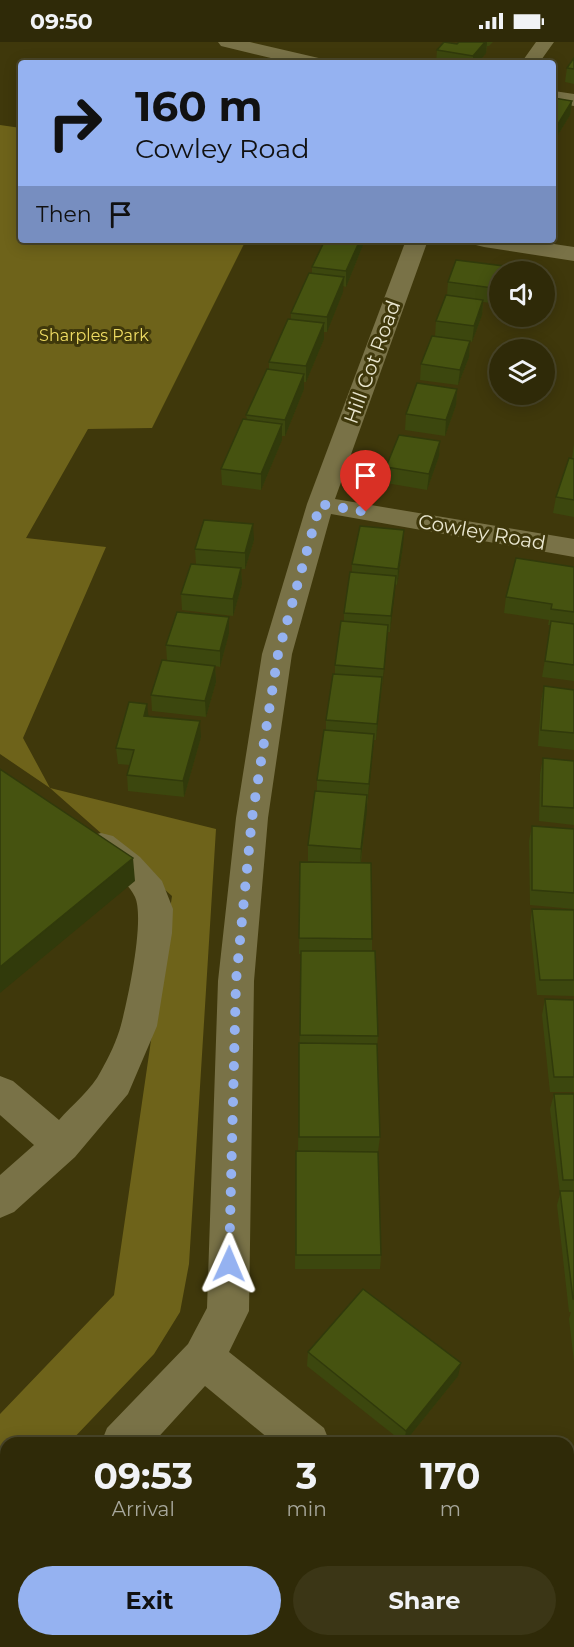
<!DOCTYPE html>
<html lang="en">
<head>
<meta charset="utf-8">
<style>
	body { margin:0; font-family:Montserrat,sans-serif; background:#3b3616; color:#f1f3f6; height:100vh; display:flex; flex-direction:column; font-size:22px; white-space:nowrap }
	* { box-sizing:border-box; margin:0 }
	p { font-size:20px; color:#a7a79c }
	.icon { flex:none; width:33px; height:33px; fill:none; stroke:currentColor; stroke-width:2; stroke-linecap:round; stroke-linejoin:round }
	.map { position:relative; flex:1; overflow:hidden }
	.sheet { position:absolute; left:0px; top:1395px; width:574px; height:210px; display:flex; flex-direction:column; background:#2f2a08; border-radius:18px 18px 0 0; box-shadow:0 3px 15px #0003,0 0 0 2px #4a4629 }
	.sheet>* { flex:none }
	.hud { position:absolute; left:18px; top:18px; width:538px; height:183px; border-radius:6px; box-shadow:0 3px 15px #0003,0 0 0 2px #4a4629; background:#95b2f1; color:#111; overflow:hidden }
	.tools { position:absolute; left:489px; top:219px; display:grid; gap:12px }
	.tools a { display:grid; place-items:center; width:66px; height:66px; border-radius:50%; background:#2f2a08; box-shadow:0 3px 15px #0003,0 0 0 2px #4a4629; font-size:30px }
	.pin { position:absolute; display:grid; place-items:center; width:51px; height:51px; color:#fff; margin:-62px -26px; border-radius:50% 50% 50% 0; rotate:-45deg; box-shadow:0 0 6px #0007 }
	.pin .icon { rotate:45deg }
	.me { position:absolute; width:66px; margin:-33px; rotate:1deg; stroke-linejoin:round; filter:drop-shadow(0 0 4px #0008) }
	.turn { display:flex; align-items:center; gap:21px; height:126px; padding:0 18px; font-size:27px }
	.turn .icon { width:78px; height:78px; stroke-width:2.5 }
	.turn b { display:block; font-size:42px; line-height:51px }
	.then { display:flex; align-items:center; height:57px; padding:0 18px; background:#0003; gap:12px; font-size:22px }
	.eta { display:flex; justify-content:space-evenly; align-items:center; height:102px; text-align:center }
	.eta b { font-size:36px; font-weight:700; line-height:42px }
	.button { display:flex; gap:12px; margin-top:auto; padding:12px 18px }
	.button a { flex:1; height:69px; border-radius:36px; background:#95b2f1; color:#111; font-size:24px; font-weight:700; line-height:69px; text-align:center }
	.button a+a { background:#3b3616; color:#f1f3f6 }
	.status { display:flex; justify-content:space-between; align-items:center; height:42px; padding:0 30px; background:#2f2a08; direction:ltr }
	.status svg { height:16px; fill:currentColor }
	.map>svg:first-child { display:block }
	.green { fill:#6e631a }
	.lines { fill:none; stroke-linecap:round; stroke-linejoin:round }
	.minor { fill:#797247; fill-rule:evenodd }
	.wall { fill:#3c470e }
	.shaded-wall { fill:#313a0b }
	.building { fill:#465310; stroke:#313a0b; stroke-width:1.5 }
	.route { stroke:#95b2f1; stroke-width:10; stroke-dasharray:0 18 }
	.labels { text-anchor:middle; stroke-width:6; stroke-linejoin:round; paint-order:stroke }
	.far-park-label { font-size:16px; fill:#f0dd63; stroke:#3f380b }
	.street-label { font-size:20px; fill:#e9e6cf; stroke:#3f380b }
</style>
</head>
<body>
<div class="status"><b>09:50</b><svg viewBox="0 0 49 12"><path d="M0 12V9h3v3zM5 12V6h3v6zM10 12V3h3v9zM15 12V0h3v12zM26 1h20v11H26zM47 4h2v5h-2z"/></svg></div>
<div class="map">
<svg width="574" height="1605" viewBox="0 0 574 1605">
	<rect width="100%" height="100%" fill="#3f380b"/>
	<path class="green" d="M0,83L21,86V198H246L152,386L88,387L26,496L106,505L23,696L50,746L216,787L189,1222L180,1270L154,1312L69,1401H6V1466L0,1472V1372L114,1253L172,854L50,746L0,712Z"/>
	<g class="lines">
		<path class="minor" d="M218,0H250L323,17L325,21H292L221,4Z
			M536,0H554L539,21H521Z
			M554,49L574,52V64L554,61Z
			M406,198H428L335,457L574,497V515L331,472L292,612L268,776L254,939L249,1269L229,1310L324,1386L330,1401H274L205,1344L153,1401H101L107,1386L188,1302L207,1266L218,939L236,776L262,612L307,462Z
			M473,198H527L574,205V219L484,205L476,203Z
			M101,791L113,794L140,815L162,839L173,867L172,891L157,984L128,1052L75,1115L14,1170L0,1176V1133L34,1103L0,1073V1034L13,1039L59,1078C72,1063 92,1047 101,1029C109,1015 117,998 121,983C128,957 145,877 135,855C125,833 96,824 84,803L89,794Z
			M6,1502V1552L0,1554V1504Z
			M568,1581L574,1585V1605H533L530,1599H568Z"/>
	</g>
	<path class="wall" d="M459,0H493L489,4H487L486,11L478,21H436L437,8L457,2Z
		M574,16V42L565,40L567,26Z
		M554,56L572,59L570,73L556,96H555L554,104Z
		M325,198H365L346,245L343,244V250L327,290H324V297L306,340H304V347L285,394H282V398L261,448L222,443L221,427L247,377L246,373L269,327V320L291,277V271L312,231V225Z
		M504,224V230H500V262L483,260L482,273L472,300L470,299L469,315L458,343L420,338L421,322L435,294L436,279L447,253L448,240Z
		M457,347L456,363L445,394L405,388L406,372Z
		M440,399L439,414L427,448L386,441V425Z
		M574,402V475L553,471L556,455L572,416Z
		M254,498L245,527H241L242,542L233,574L182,568L181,552L196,522L195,507Z
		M403,504L397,543L395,542L390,590H388L376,698H374L361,820L372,897V909L378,994L377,1004L380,1095L378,1110L298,1109L301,912H299L300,820H326L308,819V803L317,749V738L326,688V678L335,632V623L344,580V571L352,530V522Z
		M574,525V639L542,635L551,583H548L549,578L504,571L506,555Z
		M229,591L220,625L215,624L216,640L206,675L152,669L151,653L167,619L166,603Z
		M544,644L574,648V708L538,704L541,660Z
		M201,695L184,755L128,749L127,733L130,723L118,722L116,706Z
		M543,716L574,719V783L539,779L540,732Z
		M532,784L574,787V867L530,863L529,799Z
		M532,867L574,868V954L537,953L530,883Z
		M545,957L574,958V1050H550L542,973Z
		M554,1052H574V1320L569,1277L571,1270H569L557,1163L560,1152L550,1067Z
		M296,1109L381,1213L380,1227H295Z
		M308,1310L458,1334L404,1401L307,1324Z
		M270,1599H416L415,1605H276Z"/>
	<path class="shaded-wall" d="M485,0H487L486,11L478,21H473V14Z
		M572,59L570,73L556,96L558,82Z
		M556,88L555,102L554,104V93Z
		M360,198H365L346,245V229Z
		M344,235L343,250L327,290V275Z
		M483,258L482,273L472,300L474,284Z
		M324,281V297L306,340V324Z
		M470,299L469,315L458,343L460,328Z
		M304,332V347L285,394V378Z
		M457,347L456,363L445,394L446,378Z
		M282,382V398L261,448V432Z
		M440,399L439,414L427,448L429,432Z
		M253,482L254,498L245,527V511Z
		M404,488L403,504L397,543L398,527Z
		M241,526L242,542L233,574V557Z
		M396,534L395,550L390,590L391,574Z
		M229,575V591L220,625V609Z
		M388,583L387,599L383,643L384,627Z
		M215,624L216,640L206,675L205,659Z
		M382,635L381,651L376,698L377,682Z
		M147,662L149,678L144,674Z
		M200,679L201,695L184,755L183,739Z
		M374,692L373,708L368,758L369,742Z
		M367,753V769L360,823L361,807Z
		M133,816L135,839L0,951V925Z
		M461,1321L458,1334L404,1401L406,1389Z
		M414,1599H416L415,1605H409Z"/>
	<path class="building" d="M444,0L457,2L459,0H485L473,14L437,8Z
		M574,16V27L567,26Z
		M554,56L572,59L558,82L554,81Z
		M325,198H360L346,229L312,225Z
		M456,218L504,224L503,230H500V247L448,240Z
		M309,231L344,235L327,275L291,271Z
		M446,253L483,258L474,284L436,279Z
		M288,277L324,281L306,324L269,320Z
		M432,294L470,299L460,328L421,322Z
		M267,327L304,332L285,378L246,373Z
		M417,341L457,347L446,378L406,372Z
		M243,377L282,382L261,432L221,427Z
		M399,393L440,399L429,432L386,425Z
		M569,416L574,417V458L556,455Z
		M204,478L253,482L245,511L195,507Z
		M360,484L404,488L398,527L352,522Z
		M516,516L574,525V570L551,567L552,562L506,555Z
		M191,522L241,526L233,557L181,552Z
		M350,530L396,534L391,574L344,571Z
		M177,570L229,575L220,609L166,603Z
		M341,579L388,583L384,627L335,623Z
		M551,579L574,582V623L545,619Z
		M162,618L215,624L205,659L151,653Z
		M333,632L382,635L377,682L326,678Z
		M544,644L574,648V691L541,688Z
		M129,660L147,662L144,674L200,679L183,739L127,733L134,708L116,706Z
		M324,688L374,692L369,742L317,738Z
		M543,716L574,719V766L542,764Z
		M0,727L133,816L0,925Z
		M315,749L367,753L361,807L308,803Z
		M532,784L574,787V851L532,848Z
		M300,820L371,821L372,897L299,896Z
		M532,867L574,868V938H540Z
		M301,909H375L378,994L300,993Z
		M545,957L574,958V1035H554Z
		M299,1001L377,1002L380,1095H299Z
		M554,1052H574V1138H563Z
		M296,1109L378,1110L381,1213H296Z
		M560,1149H574V1257H573Z
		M363,1247L461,1321L406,1389L308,1310Z
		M188,1397L192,1401H184Z
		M14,1599H67L73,1605H9Z
		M281,1599H414L409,1605H288Z"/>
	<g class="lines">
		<path class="route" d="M229,1222L236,939L252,776L278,612L320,462L366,470"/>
	</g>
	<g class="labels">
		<g class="far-park-label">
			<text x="94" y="299">Sharples Park</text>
		</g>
		<g class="street-label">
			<text transform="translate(372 320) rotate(-70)" y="7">Hill Cot Road</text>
			<text transform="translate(482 490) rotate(10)" y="7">Cowley Road</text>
		</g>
	</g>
</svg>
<div class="tools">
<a><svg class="icon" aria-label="sound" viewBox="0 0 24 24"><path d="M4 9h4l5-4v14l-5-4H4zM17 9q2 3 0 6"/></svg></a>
<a><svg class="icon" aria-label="layers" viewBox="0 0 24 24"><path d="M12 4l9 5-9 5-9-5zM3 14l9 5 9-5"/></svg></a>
</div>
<div class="pin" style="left:366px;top:470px;background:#d93025"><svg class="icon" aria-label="arrive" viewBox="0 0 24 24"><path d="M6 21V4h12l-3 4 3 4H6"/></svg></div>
<svg class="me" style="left:229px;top:1222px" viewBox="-20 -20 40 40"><path d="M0-17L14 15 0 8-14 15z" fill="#95b2f1" stroke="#fff" stroke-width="4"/></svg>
<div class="hud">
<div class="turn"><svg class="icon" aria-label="right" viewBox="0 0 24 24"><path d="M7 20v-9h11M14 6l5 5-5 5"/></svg><div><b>160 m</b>Cowley Road</div></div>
<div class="then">Then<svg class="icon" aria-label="arrive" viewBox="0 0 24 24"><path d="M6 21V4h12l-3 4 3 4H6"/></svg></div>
</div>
<section class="sheet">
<div class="eta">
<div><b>09:53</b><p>Arrival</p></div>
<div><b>3</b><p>min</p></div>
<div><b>170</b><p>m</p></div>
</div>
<div class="button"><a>Exit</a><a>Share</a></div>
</section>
</div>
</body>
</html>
